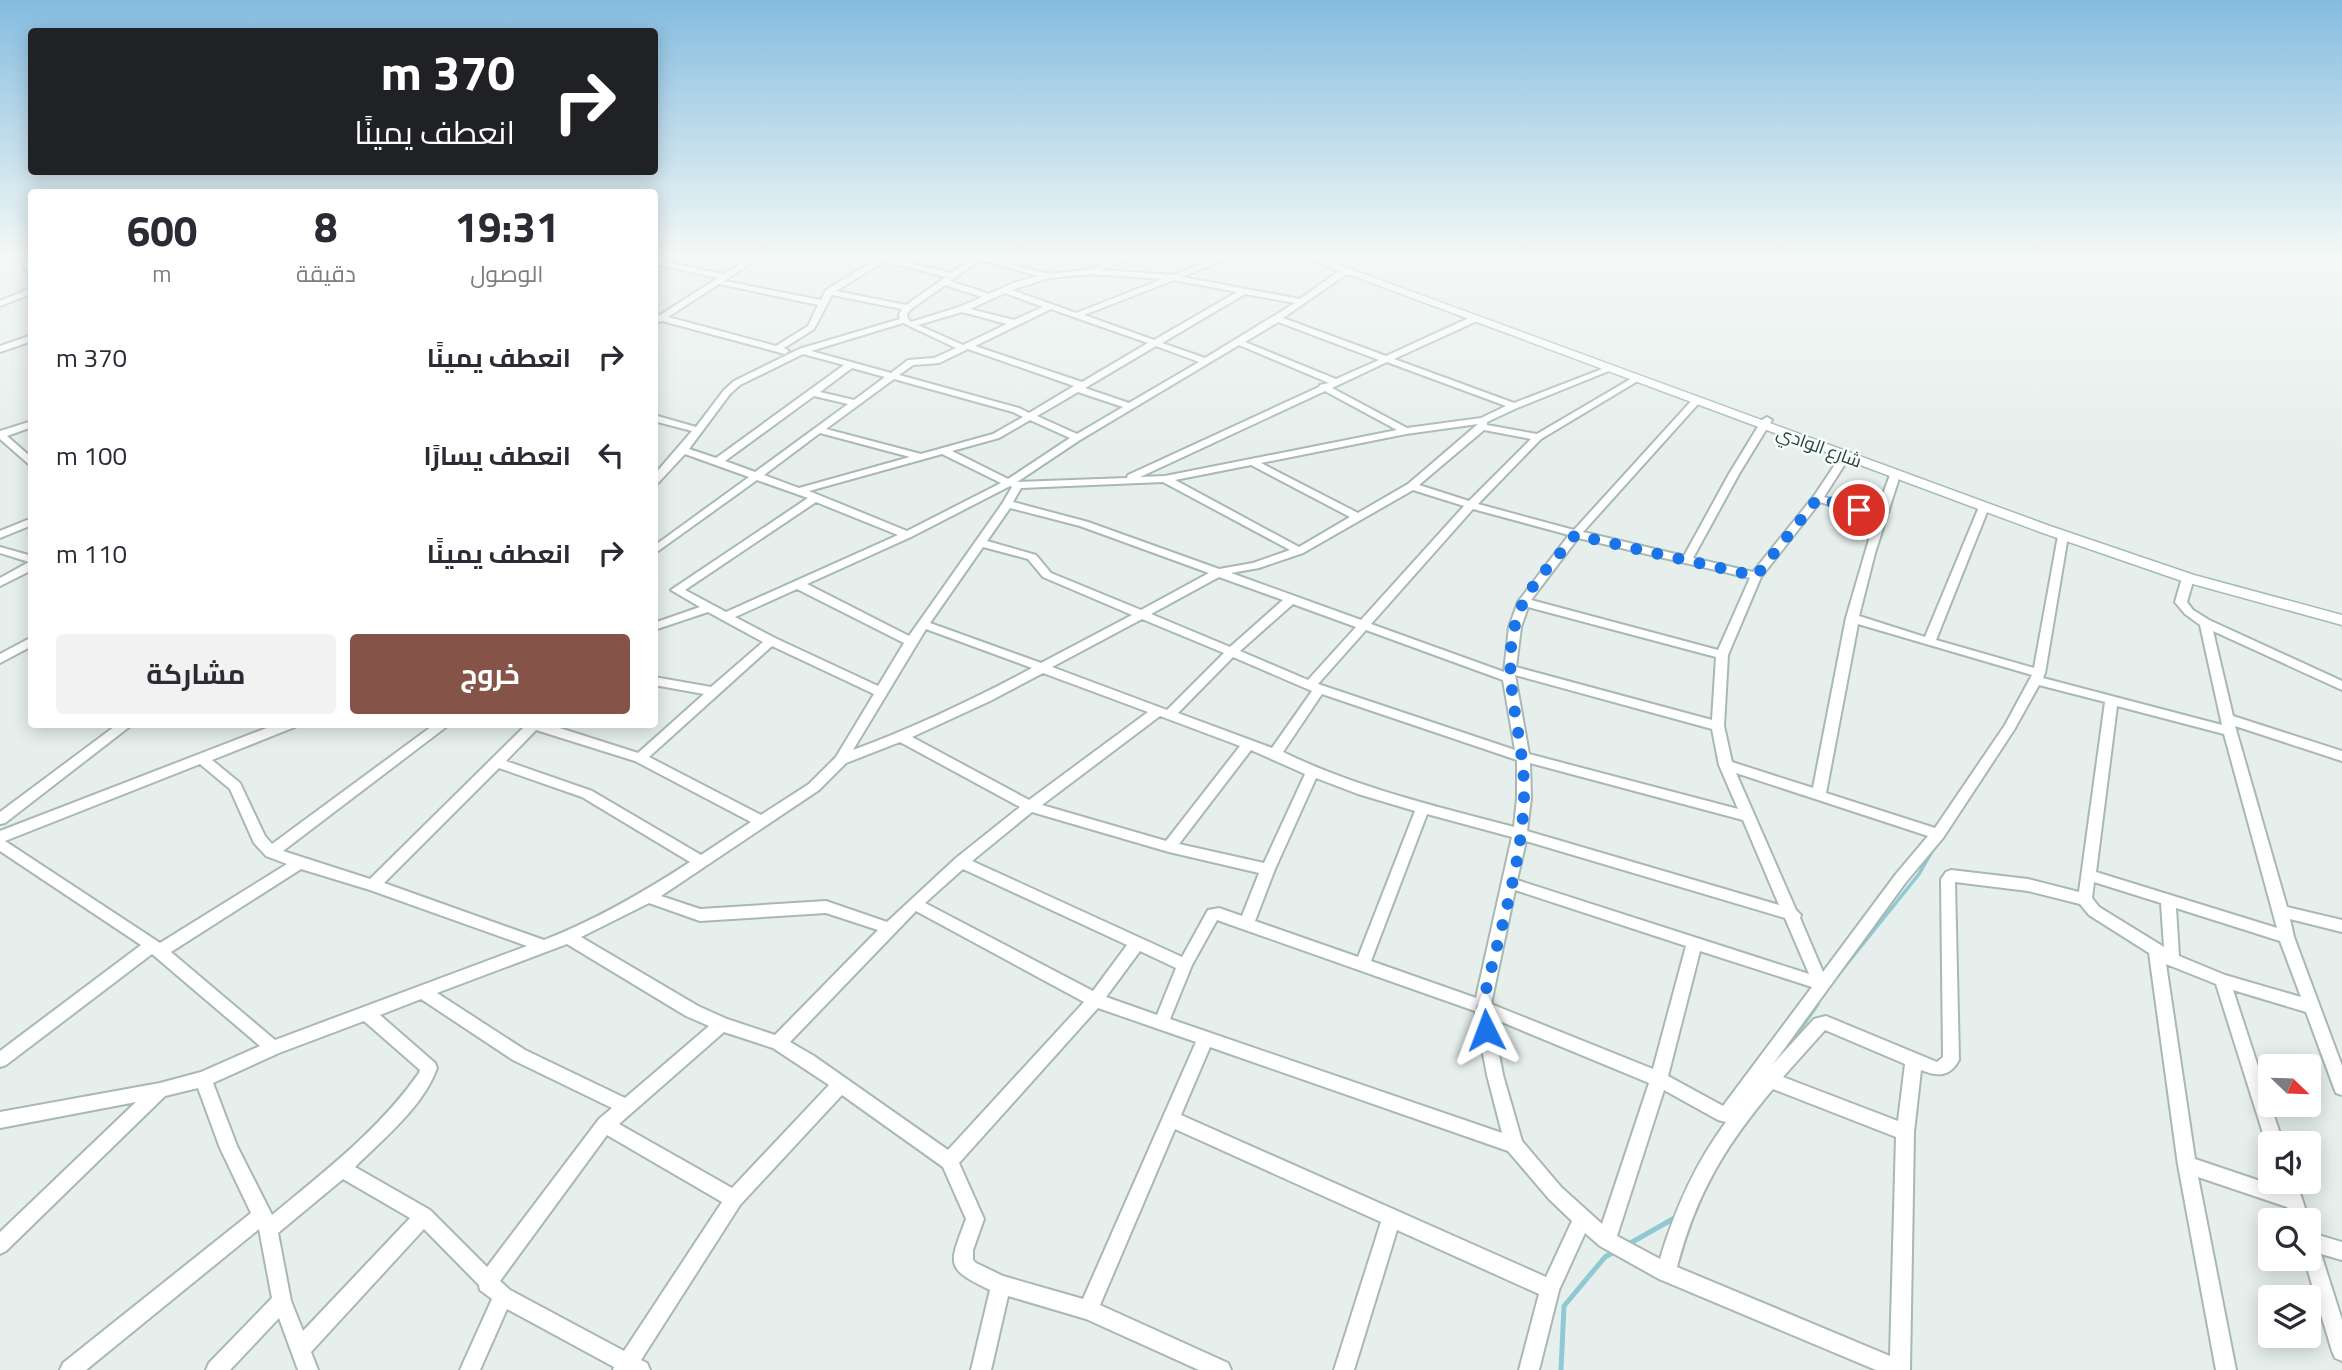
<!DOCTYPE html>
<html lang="ar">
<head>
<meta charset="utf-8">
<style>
	body { margin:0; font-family:"Titillium Web",Cairo,sans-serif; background:#f2f2f3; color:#2b2b33; direction:rtl; height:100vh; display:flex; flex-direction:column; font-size:26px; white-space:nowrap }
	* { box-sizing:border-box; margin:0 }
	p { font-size:23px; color:#7c7c81 }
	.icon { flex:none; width:38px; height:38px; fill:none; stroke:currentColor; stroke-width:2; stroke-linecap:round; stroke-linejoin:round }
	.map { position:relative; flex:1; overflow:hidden; direction:ltr }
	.sheet { position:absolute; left:28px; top:189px; width:630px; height:539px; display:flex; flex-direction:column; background:#fff; border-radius:7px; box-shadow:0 4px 18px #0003; direction:rtl }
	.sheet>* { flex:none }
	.hud { position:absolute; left:28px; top:28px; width:630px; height:147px; border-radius:7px; box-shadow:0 4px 18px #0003; direction:rtl; background:#202124; color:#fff; overflow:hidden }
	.needle { width:46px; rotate:113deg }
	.fabs { position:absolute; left:2258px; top:1054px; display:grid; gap:14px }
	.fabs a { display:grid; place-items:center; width:63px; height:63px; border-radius:7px; background:#fff; box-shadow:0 4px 18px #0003; font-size:35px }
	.pin { position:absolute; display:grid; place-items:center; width:60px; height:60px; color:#fff; margin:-30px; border:4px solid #fff; border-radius:50%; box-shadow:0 2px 7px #0007 }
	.me { position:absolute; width:77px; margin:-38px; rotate:357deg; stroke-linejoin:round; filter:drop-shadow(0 0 5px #0008) }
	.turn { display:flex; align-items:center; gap:24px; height:147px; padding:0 28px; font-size:32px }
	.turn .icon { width:91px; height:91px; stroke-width:2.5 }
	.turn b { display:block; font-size:49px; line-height:60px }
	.eta { display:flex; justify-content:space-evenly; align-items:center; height:119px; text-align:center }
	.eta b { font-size:42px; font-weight:700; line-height:49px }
	.cta { display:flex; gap:14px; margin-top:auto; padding:14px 28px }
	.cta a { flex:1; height:80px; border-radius:7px; background:#855347; color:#fff; font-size:28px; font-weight:700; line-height:80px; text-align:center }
	.cta a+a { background:#f2f2f3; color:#2b2b33 }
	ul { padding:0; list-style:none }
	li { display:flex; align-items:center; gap:21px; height:98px; padding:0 28px }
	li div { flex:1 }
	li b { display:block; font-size:26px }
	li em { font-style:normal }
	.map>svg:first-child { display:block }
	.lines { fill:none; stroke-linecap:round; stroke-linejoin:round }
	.stream-far1 { stroke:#8ec9d4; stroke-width:3.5 }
	.stream { stroke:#8ec9d4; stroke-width:5 }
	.street-casing { stroke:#a8b8b2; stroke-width:4 }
	.secondary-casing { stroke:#a4bbb3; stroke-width:3 }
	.street { fill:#fff; fill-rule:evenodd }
	.secondary { fill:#fff; fill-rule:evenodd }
	.route { stroke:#1a73e8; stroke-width:12; stroke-dasharray:0 21.6 }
	.labels { text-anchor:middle; stroke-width:5; stroke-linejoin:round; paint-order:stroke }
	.far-street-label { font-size:18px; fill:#24423a; stroke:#f7fbf9 }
</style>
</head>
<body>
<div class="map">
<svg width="2342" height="1370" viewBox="0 0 2342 1370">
	<rect width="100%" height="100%" fill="#e6efeb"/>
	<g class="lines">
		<path class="stream-far1" d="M1838,975L1919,874L1934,848"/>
		<path class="stream" d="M1782,1055L1817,1004
			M1627,1245L1678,1216
			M1561,1370L1564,1306L1605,1257L1614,1252"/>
		<defs>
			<path id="street" d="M0,255H5L0,257Z
				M20,255H28L32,264V276L28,274Z
				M754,255H763L724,281L821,300L826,290L884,255H893L890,258L951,273L977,255H986L985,256L1003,261L1017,255H1027L1010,264L1047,274L1088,270L1128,255H1138L1101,270L1173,275L1225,255H1235L1182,277L1300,299L1342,269H1348V273L1283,318L1386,356L1471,317H1477V321L1394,359L1514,403L1607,367L1614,369L1517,408L1487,422V425L1537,434L1634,377L1641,379L1541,439L1478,504L1574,530L1693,399L1696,398L1701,401L1699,403L1583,532L1684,556L1729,474L1762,420L1767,417L1772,420L1739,474L1693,558L1753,572L1814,496L1842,454L1845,453L1850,456L1824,497L1876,513L1890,475L1895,472L1900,475L1875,553L1859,616L1925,637L1979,507L1984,504L1989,507L1936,640L2034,668L2058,536L2063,533L2068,536L2045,673L2043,678L2222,725L2200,625L2185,614L2175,602L2182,578L2188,575L2194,578L2187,602L2193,610L2209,620L2342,681V690L2213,631L2233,716L2342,751V761L2235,726L2287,907L2342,920V932L2290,919L2294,937L2342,1066V1095L2336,1093L2334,1088L2306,1012L2233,990L2283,1143H2270V1149H2268L2216,984L2166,964L2195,1159L2281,1188L2278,1181H2296L2309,1220L2308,1222V1220H2291L2287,1207L2198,1177L2236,1370H2216L2178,1165L2149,953L2089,915L2080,904L2028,891L1955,882L1959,1060C1950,1077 1938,1077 1921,1070L1914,1132L1910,1370H1876L1659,1279L1600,1246L1585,1233L1559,1290L1539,1370H1519L1539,1294L1397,1230L1354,1370H1334L1381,1222L1175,1129L1100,1305L1228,1363L1231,1370H1199L1086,1319L1008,1296L991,1370H971L990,1290C944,1268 949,1265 966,1219L943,1167L842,1095L740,1205L641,1360L647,1363L650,1370H613L614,1367L507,1309L480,1370H460L492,1299L480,1290L479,1285L424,1229L311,1352L318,1370H298L279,1318L230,1370H206L209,1363L272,1298L259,1229L86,1370H60L63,1363L251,1213L220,1148L198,1088L165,1096L6,1251L0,1254V1232L136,1102L0,1128V1112L160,1083L201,1072L260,1046L152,954L6,1065L0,1067V1051L141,945L0,851V831L277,724H297L295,727L212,760L240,783L265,836L272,844L435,724H450L283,851L370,879L527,724H547L638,753L704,694L654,685V677L711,687L763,642L708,612L654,630V623L700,607L671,590L808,498L757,480L654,554V546L749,477L685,454L658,483L654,484V475L692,431L654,421V415L696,427L724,390L734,381L799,349L900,319L899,314L902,309L832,295L814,329L784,348L789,351L785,354L662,321L658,322L654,321V314L660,315L718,278L654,264V260L724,274ZM980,260L1038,276L1013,283L989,294L950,281ZM885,261L946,277L906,305L836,291ZM1090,274L1163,279L1076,313L1012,290L1049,278ZM1174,280L1237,292L1154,340L1084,315ZM719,284L818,305L808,326L776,346L668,317ZM945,285L982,297L959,307L911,322L908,319L907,314L910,310ZM1005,293L1043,307L1014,320L970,309ZM1245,294L1295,303L1205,358L1162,343ZM1051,309L1148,343L1082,382L975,346ZM962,312L1007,324L963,345L918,325ZM1278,322L1379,360L1336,379L1245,342ZM903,323L956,348L934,358L908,360L891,373L811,351ZM1239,345L1329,383L1320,385L1319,387L1128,475L1127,478L1017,482L1080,440ZM1156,346L1199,362L1129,403L1085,388ZM968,349L1074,386L1029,413L1019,408L899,375L913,365L939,363ZM803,354L844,365L716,458L689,449L730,394L740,385ZM1387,362L1506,406L1481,418L1407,428L1332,388ZM852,368L885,377L854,400L820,392ZM894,379L1013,412L1023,417L993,434L921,454L826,429ZM1325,391L1397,430L1165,476L1140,477ZM1078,392L1123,407L1077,434L1037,416ZM814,396L848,404L755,472L725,461ZM1030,420L1070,438L1008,479L952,451L999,438ZM1478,424L1408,484L1358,513L1261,463L1406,434ZM1484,430L1531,439L1469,501L1419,485ZM820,433L910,457L799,488L764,475ZM942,454L1001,483L907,531L809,491ZM1251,465L1350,517L1299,547L1175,480ZM1163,482L1290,550L1253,563L1219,569L1088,522L1013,502L1021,488ZM1010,486L1012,487L1002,504L909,636L807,584L911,537ZM1413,490L1464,506L1361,620L1231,573L1259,568L1303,553ZM816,502L898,535L726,612L685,590ZM1820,502L1875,519L1846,618L1813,788L1732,762L1724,726L1728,655L1761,577ZM1010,508L1080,526L1209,573L1141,610L1051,573L1036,555L987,541ZM1473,509L1569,535L1518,602L1509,627L1504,672L1371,624ZM1578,538L1750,578L1718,650L1531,600ZM983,547L1028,559L1043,577L1132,615L1041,663L930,623ZM1219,577L1283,600L1230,647L1151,614ZM797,589L904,643L878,686L775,638L735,617ZM1293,604L1356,627L1308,680L1240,651ZM1528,607L1716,657L1712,720L1516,667L1521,627ZM1142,619L1224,653L1167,710L1052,667ZM1858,624L2032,675L2005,725L1935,828L1826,793ZM926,629L1032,668C974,699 915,727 853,750ZM1366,630L1503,680L1515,750L1318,684ZM772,646L874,694L836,757L809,784L761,815L649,757ZM1233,657L1312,691L1272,748L1178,713ZM1043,673L1148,712L1029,800L912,737L990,701ZM1515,675L1712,729L1719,765L1738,809L1529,754ZM2039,685L2105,702L2079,892L2028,879L1951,870L1946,872L1941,879L1943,1057L1937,1062L1826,1016L1814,1019L1773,1064L1906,882L1943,838L2014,730ZM1322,694L1517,760V798L1514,827C1435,806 1357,788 1283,752ZM2117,706L2224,734L2277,928L2096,872ZM1160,716L1240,746L1166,841L1042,805ZM536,730L635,761L751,822L701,855L592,791L506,761ZM900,742L1020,807L956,858L887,922L826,901L700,909L661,896L819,790L846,763ZM1251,750L1305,774L1264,863L1179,844ZM1530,763L1743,820L1779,905L1527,831L1531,798ZM200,764L230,789L254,843L266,856L287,864L160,943L5,841ZM499,768L582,797L690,862C644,892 596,920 544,940L384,883ZM1736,773L1928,836L1896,874L1823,972L1800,918L1801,915L1796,910ZM1316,778L1358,794L1415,811L1358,957L1255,921L1275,869ZM1032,812L1169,852L1259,873L1242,916L1219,908L1208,910L1182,957L972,861ZM1427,814L1512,837L1476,998L1371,961ZM1526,841L1785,918L1809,974L1517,880ZM301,869L370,890L527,946L275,1040L171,952ZM963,869L1127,945L1093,991L925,903ZM2094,882L2161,903L2164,947L2099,907L2092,898ZM1515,890L1686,946L1653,1069L1491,1004ZM649,903L700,921L826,913L878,930L775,1035L727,1019L698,1006L581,937ZM2176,908L2280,941L2301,997L2225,975L2179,956ZM916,911L1084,1002L948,1150L814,1056L790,1042ZM1217,920L1475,1011L1487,1075L1502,1133L1170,1019L1192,965ZM567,944L686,1016L709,1026L625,1098L525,1050L437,993ZM1140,951L1176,968L1157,1015L1106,997ZM1700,951L1812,987L1723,1106L1668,1076ZM421,999L513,1060L612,1108L599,1119L487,1267L430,1210L355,1167C384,1138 423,1107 437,1068L435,1063L380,1015ZM1098,1008L1196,1042L1083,1299L1003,1276L976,1263L973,1260V1250L984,1219L959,1163ZM1492,1018L1649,1083L1602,1224L1561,1187L1522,1141L1503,1075ZM364,1021L420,1070L419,1073C380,1129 324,1172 272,1215L237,1146L213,1083L279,1053ZM1825,1030L1905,1064L1898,1121L1783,1077ZM724,1032L773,1048L829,1085L732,1188L619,1124ZM1210,1047L1508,1151L1549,1199L1572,1221L1546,1277L1181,1115ZM1773,1089L1896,1137L1890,1356L1677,1267C1696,1194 1725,1146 1773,1089ZM1664,1090L1718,1120L1726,1122C1695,1164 1675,1209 1660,1259L1617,1236ZM607,1135L722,1202L624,1351L510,1290L500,1281ZM343,1179L410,1218L303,1331L291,1301L278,1233Z
				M29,289H32V294L0,306V301Z
				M29,336H32V341L0,352V346Z
				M32,421V427L7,436L32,458V467L0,439V431Z
				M32,518V525L0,538V531Z
				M0,547L32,556V570L0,586V578L29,562L0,553Z
				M32,637V646L0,663V654Z
				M118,724H133L5,823L0,824V812Z
				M2308,1232L2342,1242V1260L2321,1254L2342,1320V1361L2335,1358L2332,1351L2304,1258H2308Z"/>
			<path id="secondary" d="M1297,255H1312L2050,526L2194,575L2342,615V625L2182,581L2040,532Z"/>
		</defs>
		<use href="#street" class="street-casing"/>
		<use href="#secondary" class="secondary-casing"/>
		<use href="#street" class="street"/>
		<use href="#secondary" class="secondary"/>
	</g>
	<linearGradient id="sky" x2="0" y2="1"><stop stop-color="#84bce0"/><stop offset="0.57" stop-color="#f4f8f6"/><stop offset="1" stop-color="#f4f8f6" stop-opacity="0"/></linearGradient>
	<rect width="2342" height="447" fill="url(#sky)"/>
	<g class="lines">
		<path class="route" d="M1486,1030L1482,1007C1497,940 1522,866 1524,797C1526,731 1493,667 1523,603C1534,580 1560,555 1575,535L1756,576L1818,498L1859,510"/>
	</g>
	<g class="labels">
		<g class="far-street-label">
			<text transform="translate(1819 447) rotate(20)" y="6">شارع الوادي</text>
		</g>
	</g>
</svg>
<div class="fabs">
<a><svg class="needle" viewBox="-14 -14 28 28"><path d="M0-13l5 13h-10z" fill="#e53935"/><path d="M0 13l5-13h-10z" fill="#7c7c81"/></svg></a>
<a><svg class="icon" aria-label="sound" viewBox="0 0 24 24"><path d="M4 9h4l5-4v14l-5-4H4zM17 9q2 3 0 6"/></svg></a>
<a><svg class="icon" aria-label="search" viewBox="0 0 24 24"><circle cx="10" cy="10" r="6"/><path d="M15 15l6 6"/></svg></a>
<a><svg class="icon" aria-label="layers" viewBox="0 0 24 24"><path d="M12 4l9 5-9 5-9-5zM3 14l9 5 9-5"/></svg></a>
</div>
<div class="pin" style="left:1859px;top:510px;background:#d93025"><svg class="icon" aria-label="arrive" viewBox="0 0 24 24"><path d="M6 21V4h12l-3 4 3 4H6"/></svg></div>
<svg class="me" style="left:1486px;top:1030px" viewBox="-20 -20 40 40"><path d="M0-17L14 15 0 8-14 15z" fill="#1a73e8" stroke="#fff" stroke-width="4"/></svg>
<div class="hud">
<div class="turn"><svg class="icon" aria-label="right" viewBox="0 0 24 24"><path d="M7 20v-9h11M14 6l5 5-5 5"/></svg><div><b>370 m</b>انعطف يمينًا</div></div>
</div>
<section class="sheet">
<div class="eta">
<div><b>19:31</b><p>الوصول</p></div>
<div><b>8</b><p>دقيقة</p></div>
<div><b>600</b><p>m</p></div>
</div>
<ul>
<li><svg class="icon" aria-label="right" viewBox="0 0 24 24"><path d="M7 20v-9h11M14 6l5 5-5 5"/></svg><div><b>انعطف يمينًا</b></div><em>370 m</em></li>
<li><svg class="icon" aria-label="left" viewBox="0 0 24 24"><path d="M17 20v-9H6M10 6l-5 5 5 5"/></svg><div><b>انعطف يسارًا</b></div><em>100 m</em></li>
<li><svg class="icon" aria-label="right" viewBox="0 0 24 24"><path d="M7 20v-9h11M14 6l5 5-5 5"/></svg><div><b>انعطف يمينًا</b></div><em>110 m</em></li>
</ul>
<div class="cta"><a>خروج</a><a>مشاركة</a></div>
</section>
</div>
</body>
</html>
